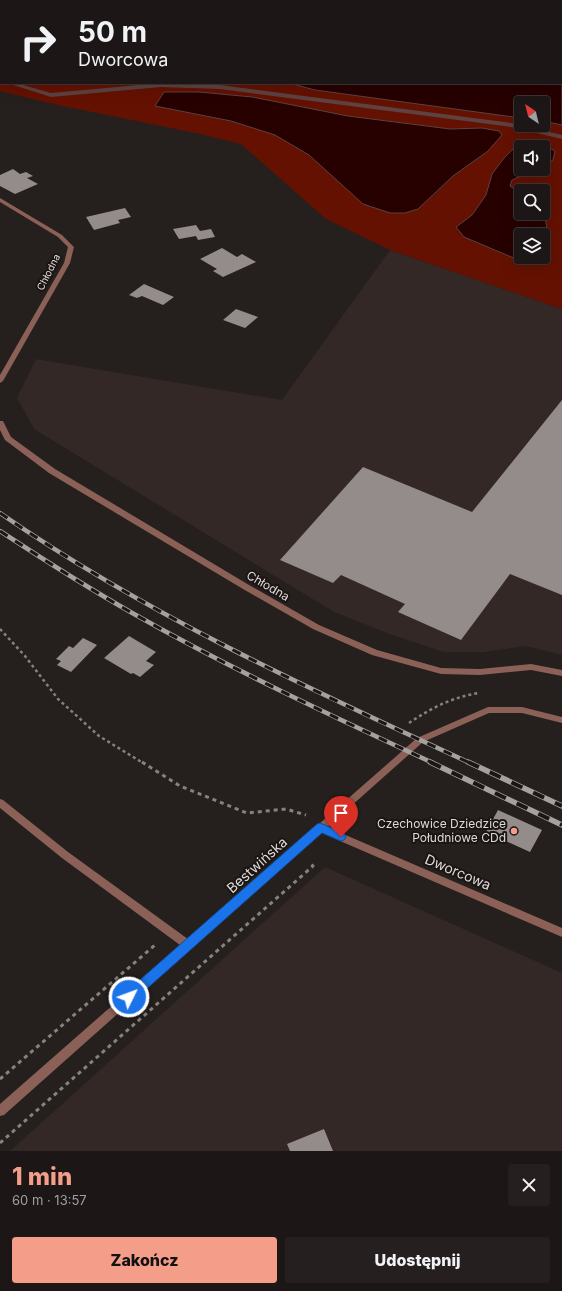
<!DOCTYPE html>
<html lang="pl">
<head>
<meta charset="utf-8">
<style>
	body { margin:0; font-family:Inter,sans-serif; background:#25201f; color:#f1f3f6; height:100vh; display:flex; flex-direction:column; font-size:15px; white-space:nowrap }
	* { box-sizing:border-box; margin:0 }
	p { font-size:13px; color:#a09fa1 }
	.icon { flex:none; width:22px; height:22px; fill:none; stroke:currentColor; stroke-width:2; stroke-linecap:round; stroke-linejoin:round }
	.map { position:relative; height:1151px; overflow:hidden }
	.drawer { display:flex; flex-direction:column; background:#1c1716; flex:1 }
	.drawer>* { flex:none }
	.banner { position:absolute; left:0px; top:0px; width:562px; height:84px; box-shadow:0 4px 16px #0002,0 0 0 1px #3a3635; background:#1c1716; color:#f1f3f6; overflow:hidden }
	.needle { width:26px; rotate:325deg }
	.fabs { position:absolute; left:514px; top:96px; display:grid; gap:8px }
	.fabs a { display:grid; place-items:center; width:36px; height:36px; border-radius:4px; background:#1c1716; box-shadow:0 4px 16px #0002,0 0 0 1px #3a3635; font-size:20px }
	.pin { position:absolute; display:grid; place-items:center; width:34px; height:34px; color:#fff; margin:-41px -17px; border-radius:50% 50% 50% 0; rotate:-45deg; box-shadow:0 0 4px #0007 }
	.pin .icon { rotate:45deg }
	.me { position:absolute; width:44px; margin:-22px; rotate:48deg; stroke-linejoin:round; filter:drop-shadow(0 0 3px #0008) }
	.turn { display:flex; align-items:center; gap:14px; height:84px; padding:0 12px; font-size:18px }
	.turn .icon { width:52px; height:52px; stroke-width:2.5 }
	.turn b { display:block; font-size:28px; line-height:34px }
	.round { display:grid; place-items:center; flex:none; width:42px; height:42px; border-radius:4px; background:#25201f }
	.summary { display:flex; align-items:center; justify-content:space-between; height:68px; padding:0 12px }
	h1 { font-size:24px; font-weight:800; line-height:30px; color:#f49e8a }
	.action { display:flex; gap:8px; margin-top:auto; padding:8px 12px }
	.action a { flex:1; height:46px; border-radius:4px; background:#f49e8a; color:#111; font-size:16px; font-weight:800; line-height:46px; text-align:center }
	.action a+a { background:#25201f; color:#f1f3f6 }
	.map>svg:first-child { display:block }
	.built { fill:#332825 }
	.green { fill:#641101; fill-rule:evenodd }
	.water { fill:#270000; stroke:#5e4141 }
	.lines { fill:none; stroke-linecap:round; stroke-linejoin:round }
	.stream { fill:#5e4141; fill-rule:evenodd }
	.building { fill:#948c8b }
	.path-far1 { stroke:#878281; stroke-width:2.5; stroke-dasharray:3 3; stroke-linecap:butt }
	.path { stroke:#878281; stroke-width:3; stroke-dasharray:4 4; stroke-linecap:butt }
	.service { fill:#8b6157; fill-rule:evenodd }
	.minor { fill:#8b6157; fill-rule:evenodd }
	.tertiary { fill:#8b6157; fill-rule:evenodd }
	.rail-far1-casing { stroke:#a5a19f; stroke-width:4.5 }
	.rail-casing { stroke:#a5a19f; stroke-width:5.5 }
	.rail-far1 { stroke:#1b1614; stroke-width:3; stroke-dasharray:9; stroke-linecap:butt }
	.rail { stroke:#1b1614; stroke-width:4; stroke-dasharray:12; stroke-linecap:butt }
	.route { fill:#1a73e8; stroke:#114b97 }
	.poi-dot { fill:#f49e8a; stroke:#1b1614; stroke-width:1.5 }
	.labels { text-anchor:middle; stroke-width:4; stroke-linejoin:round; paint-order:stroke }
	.far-street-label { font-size:10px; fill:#dedad9; stroke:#1b1614 }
	.street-label { font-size:12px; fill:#dedad9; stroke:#1b1614 }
	.poi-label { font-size:12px; fill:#dedad9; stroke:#1b1614; text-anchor:end }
	.near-street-label { font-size:14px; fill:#dedad9; stroke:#1b1614 }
</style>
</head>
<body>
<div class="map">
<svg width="562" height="1151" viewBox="0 0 562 1151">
	<rect width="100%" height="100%" fill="#251f1d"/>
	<path class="built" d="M390,250L562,309V655L526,646L484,652H444L392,635L334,612L34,429L17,398L36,359L282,400Z
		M325,867L562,973V1151H10Z"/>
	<path class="green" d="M0,20L1,83H289L315,90L521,118V125H543V121L562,125V309L390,250L326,219L241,144L200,134L53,104L0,91ZM199,92L252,97L348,116L450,129L482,128L488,151L453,176L432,197L363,204C336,179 309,149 274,135C236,119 195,116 156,106ZM524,142L541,143L553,160L543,166V169H536L512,180L510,186L521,194V191H543V213H542C551,227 543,241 543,257L516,259L464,237L457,227L472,215L486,195L492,174Z"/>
	<path class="water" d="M70,0H347L68,1Z
		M378,0H562V125L543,121V103H521V118L315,90L289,83H561V1H377Z
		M164,92H199L252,97L348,116L450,129L482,128L499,131L502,135L488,151L453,176L418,209L405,213H390L363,204L309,155L275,135L231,121L155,106Z
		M524,142L541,143L555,151L553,160L543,166V147H521V169H536L512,180L510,186L521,194V213H542C549,224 547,235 543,247V235H521V257H533L530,259H516L464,237L456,227L472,215L486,195L492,174L504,158L516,146Z"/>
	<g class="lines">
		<path class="stream" d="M0,77L1,78V82L0,81Z
			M7,83H16L51,93L161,83L220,85L511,123L562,135V139L511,127L220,89L161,87L51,97Z"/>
	</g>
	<path class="building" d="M13,169L20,174L26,172L33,176L27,178L38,184L15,194L0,186V175Z
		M125,208L131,217L118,220L120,223L94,230L86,217Z
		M196,225L200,231L211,229L215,237L198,240L196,236L179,239L173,229Z
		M222,248L237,257L242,254L256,262L223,277L213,271L217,269L200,259Z
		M144,284L174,297L163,305L142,296L137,298L129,295Z
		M236,309L258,317L245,328L223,320Z
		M562,400V595L510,574L461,640L398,612L405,604L341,575L333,583L280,560L363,467L472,512Z
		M129,636L156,652L146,661L154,665L140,677L133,673L131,674L104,658Z
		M83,638L97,645L71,672L57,665L61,661L56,659L69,646L73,648Z
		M498,810L542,830L530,852L486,832Z
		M324,1129L333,1151H290L287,1144Z"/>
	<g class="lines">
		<path class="path-far1" d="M0,629L25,656L58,699L99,736L143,763
			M409,723C431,708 453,697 479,693"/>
		<path class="path" d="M142,762L180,786L247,813L286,809L306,815
			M0,1079L155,945
			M0,1143L313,866L310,863"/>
		<path class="service" d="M0,799L3,800L68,852L192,942L193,945L192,948L188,950L184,948L62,858L0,808Z"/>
		<path class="minor" d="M0,198L62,235L74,247L70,263L3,381L0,383V375L64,263L68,247L58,237L0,202Z
			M0,421H3L11,437L55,469L249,585L319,625L377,650L441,668L480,669L531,664L562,670V676L531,670L480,675L441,674L372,655L313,629L243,589L49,473L5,440L0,430Z
			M320,824L562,928V937L317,831L315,828L317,825Z"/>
		<path class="tertiary" d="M488,707H522L562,717V723L522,713H489L423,742L4,1115L0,1116V1104L417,738Z"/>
		<defs>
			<path id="rail-far1" d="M0,513C146,614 309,689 470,763
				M0,531C44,560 88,588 134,614C231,669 332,716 433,763"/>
			<path id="rail" d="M430,762L562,825
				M468,762L562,806"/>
		</defs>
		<use href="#rail-far1" class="rail-far1-casing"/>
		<use href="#rail" class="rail-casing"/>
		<use href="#rail-far1" class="rail-far1"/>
		<use href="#rail" class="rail"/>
	</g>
	<path class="route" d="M320,823L344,833L346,837L344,840L341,841L322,833L133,1001L129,1003L125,1001L123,997L125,993L317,824Z"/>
	<circle class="poi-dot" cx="514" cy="831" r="4"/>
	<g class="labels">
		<g class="far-street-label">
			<text transform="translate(48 272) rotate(-63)" y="4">Chłodna</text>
		</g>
		<g class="street-label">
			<text transform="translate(268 586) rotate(30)" y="4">Chłodna</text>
		</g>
		<g class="poi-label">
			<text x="506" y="828">Czechowice Dziedzice<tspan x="506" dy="14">Południowe CDd</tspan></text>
		</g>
		<g class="near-street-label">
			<text transform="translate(257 865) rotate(-42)" y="5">Bestwińska</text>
			<text transform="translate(458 872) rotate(23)" y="5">Dworcowa</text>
		</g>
	</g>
</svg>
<div class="fabs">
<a><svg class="needle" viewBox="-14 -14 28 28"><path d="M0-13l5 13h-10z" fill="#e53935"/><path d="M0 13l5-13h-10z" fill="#a09fa1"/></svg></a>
<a><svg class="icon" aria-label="sound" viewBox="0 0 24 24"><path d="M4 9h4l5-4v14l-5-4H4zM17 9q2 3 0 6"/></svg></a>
<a><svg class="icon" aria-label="search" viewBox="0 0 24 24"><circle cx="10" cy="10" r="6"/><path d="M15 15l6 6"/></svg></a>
<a><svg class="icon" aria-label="layers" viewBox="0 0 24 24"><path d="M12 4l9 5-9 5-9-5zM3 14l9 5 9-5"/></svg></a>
</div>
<div class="pin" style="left:341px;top:837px;background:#d93025"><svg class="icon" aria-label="arrive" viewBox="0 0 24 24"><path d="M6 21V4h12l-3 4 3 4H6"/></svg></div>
<svg class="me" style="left:129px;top:997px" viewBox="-20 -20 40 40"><circle r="17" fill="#1a73e8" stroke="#fff" stroke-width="3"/><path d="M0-11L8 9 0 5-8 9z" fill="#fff"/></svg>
<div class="banner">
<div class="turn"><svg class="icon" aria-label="right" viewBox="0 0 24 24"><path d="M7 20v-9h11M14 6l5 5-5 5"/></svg><div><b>50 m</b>Dworcowa</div></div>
</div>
</div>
<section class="drawer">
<div class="summary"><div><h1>1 min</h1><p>60 m · 13:57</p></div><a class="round"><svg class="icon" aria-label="close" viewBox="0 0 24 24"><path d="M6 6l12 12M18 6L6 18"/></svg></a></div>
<div class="action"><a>Zakończ</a><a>Udostępnij</a></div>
</section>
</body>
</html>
